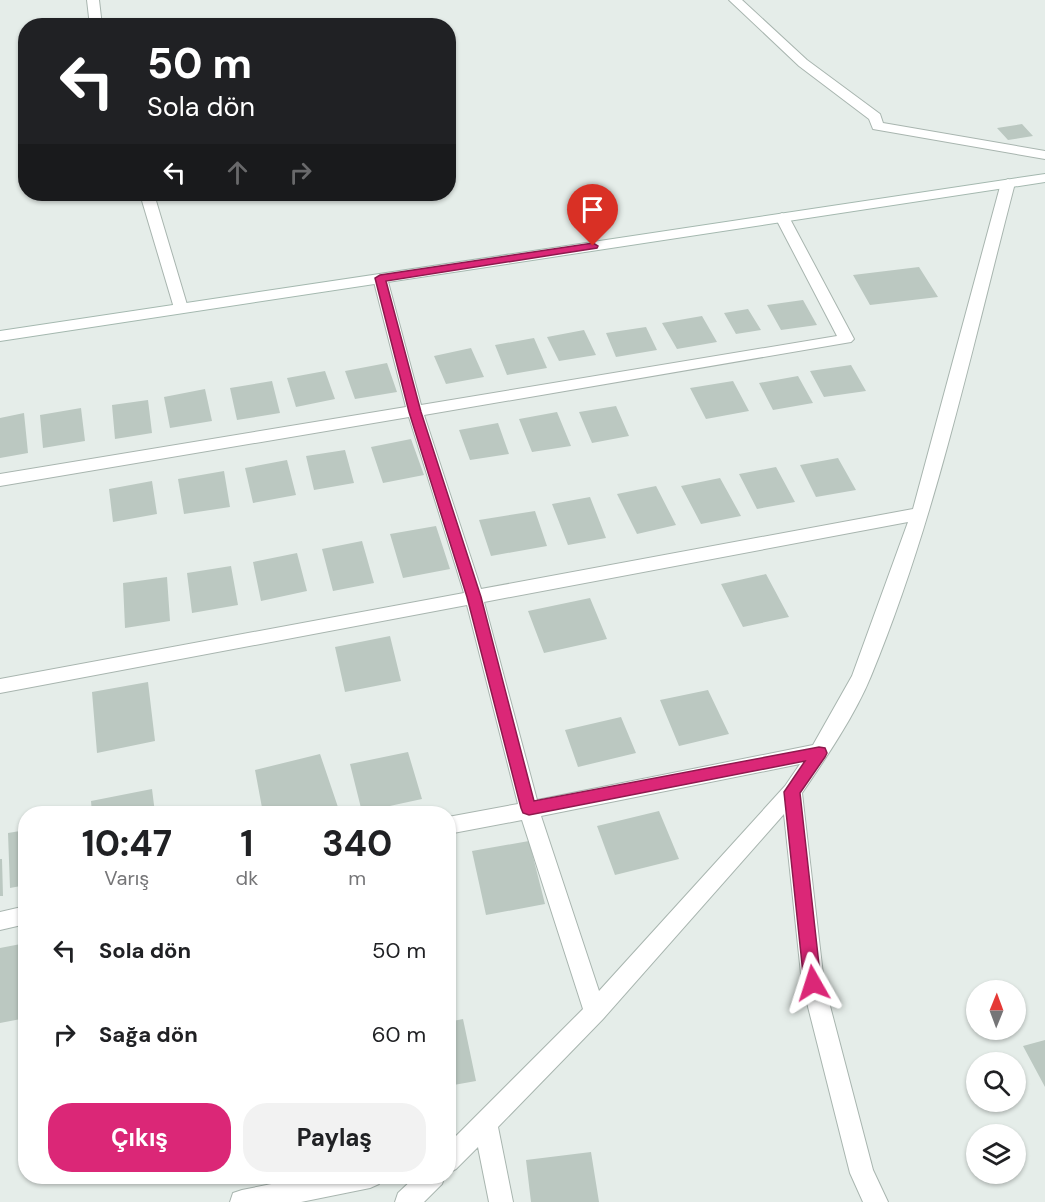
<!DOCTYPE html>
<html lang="tr">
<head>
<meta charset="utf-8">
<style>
	body { margin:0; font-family:"DM Sans",sans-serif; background:#f2f2f2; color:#202124; height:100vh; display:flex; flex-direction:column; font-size:22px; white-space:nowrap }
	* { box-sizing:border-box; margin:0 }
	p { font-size:20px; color:#757577 }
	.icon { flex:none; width:33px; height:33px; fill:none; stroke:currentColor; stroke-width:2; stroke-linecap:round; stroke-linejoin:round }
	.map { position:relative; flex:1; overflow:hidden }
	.sheet { position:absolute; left:18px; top:806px; width:438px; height:378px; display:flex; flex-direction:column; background:#fff; border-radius:24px; box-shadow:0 2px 4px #0004 }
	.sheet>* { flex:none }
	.top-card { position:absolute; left:18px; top:18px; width:438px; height:183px; border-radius:24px; box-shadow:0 2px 4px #0004; background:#202124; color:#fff; overflow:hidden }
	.needle { width:39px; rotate:1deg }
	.controls { position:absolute; left:966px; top:980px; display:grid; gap:12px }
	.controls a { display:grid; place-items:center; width:60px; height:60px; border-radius:50%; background:#fff; box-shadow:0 2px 4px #0004; font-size:30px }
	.pin { position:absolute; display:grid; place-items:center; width:51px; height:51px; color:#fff; margin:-62px -26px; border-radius:50% 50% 50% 0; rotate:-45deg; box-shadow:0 0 6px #0007 }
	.pin .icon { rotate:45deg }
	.me { position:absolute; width:66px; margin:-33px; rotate:354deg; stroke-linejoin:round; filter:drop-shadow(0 0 4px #0008) }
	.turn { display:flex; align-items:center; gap:21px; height:126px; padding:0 30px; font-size:27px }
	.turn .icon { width:78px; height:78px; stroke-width:2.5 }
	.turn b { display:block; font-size:42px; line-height:51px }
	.lanes { display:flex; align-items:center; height:57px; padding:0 30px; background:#0003; justify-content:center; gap:30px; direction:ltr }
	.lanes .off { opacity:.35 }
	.eta { display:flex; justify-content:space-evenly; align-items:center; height:102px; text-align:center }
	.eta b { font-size:36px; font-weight:700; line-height:42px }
	.primary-button { display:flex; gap:12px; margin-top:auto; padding:12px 30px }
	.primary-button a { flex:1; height:69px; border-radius:24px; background:#db2777; color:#fff; font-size:24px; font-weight:700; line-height:69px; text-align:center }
	.primary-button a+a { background:#f2f2f2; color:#202124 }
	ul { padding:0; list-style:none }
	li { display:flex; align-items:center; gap:18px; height:84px; padding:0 30px }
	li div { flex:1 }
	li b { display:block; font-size:22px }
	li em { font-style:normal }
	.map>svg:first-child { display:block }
	.building { fill:#bbc8c1 }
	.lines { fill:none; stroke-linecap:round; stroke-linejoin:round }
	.minor-casing { stroke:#a8b5af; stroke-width:2 }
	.secondary-casing { stroke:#a4b8af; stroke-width:2 }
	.minor { fill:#fff; fill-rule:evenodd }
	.secondary { fill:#fff; fill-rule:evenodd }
	.route { fill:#db2777; stroke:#8e194d; stroke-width:1.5 }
</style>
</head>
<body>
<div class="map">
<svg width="1045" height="1202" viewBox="0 0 1045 1202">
	<rect width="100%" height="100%" fill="#e5ede9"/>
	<path class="building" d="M1022,124L1033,136L1008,140L997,128Z
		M919,267L938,297L870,305L853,275Z
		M803,300L817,325L781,330L767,305Z
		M748,309L761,330L736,334L724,313Z
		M702,316L717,342L677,349L662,323Z
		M646,327L657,350L616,357L606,333Z
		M584,330L596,355L559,361L547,337Z
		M534,338L547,368L507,375L495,345Z
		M471,348L484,377L446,384L434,356Z
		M387,363L397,392L355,399L345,371Z
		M851,365L866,391L824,397L810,371Z
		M325,371L335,399L296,407L287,378Z
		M798,376L813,403L773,410L759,383Z
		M272,381L280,413L237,420L230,388Z
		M733,381L749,411L706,419L690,388Z
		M205,389L212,421L170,428L164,397Z
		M148,400L152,433L115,439L112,405Z
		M616,406L629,436L592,443L579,412Z
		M81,408L85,441L43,448L40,415Z
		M557,412L571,446L532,452L519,419Z
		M24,413L28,453L0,458V418Z
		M498,423L509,454L470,460L459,430Z
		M411,439L424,475L383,483L371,447Z
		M345,450L354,483L314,490L306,456Z
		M838,458L856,490L816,497L800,465Z
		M287,460L296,495L253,503L245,468Z
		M776,467L795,502L757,509L739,474Z
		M224,471L230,507L184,514L178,479Z
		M720,478L741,516L701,524L681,486Z
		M152,481L157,514L113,522L109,489Z
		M656,486L676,525L637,534L617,494Z
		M590,497L606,538L568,545L552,504Z
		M535,511L547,546L491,556L479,520Z
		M436,526L450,569L403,578L390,534Z
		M362,541L374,583L333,591L322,549Z
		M297,553L307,591L261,601L253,562Z
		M231,566L238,605L192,613L187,573Z
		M766,574L789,617L743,627L721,584Z
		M167,577L170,621L125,628L123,583Z
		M590,598L607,639L544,653L528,611Z
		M390,636L401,681L345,692L335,647Z
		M148,682L155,741L97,753L92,692Z
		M708,690L729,734L679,746L660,700Z
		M621,717L636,753L578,767L565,730Z
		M408,752L422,799L362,812L350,764Z
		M320,754L340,813H263L255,770Z
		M152,789L155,813H92L91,801Z
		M659,811L679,859L615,875L597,826Z
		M26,830V885L10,888L8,833Z
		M529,841L545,904L486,915L472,851Z
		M0,859H2L3,896H0Z
		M26,943V1018L0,1023V948Z
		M463,1019L476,1081L448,1086V1022Z
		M1045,1040V1087L1023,1046Z
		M591,1152L599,1202H531L526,1160Z"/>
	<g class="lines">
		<defs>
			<path id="minor" d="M87,0H99L102,26H90Z
				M729,0H742L807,60L880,114L883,123L1045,151V159L873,129L869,119L799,66Z
				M1008,179L1015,183C972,347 936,519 871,676C855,715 826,758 802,793L824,983L873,1170L888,1202H863L850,1173L802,983L784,814L603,1019L498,1127L513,1202H489L478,1147L456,1169L448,1173V1144L583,1009L522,820L448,834V817L518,804L467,605L0,693V679L464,593L409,417L0,486V474L406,407L373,278L380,274L387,278L421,405L837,336L775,217L782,213L789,217L854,339L851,342L424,415L481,589L913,509L1001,183ZM908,522L852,676L813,745L537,800L484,602ZM800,764L785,786L599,991L541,816Z
				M140,194H154L188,308L186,311H176L174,308Z
				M26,906V924L0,930V912Z
				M311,1176H382L379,1184L370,1188L301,1202H230L233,1193L242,1190Z
				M416,1176H445L442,1184L424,1202H395L398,1193Z"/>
			<path id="secondary" d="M1045,174V182L0,341V331Z"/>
		</defs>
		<use href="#minor" class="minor-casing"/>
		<use href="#secondary" class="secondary-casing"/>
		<use href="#minor" class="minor"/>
		<use href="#secondary" class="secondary"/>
	</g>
	<path class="route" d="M593,243L598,246L597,248L386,281L421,412L481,597L534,801L819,747L825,748L827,753L825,757L800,793L821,983L818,988L813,991L807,988L804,983L784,792L805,761L529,815L523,813L521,808L467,597L409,412L375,278L380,275Z"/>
</svg>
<div class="controls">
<a><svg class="needle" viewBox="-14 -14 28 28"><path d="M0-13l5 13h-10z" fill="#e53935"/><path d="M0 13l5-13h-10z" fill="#757577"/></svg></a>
<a><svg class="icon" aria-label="search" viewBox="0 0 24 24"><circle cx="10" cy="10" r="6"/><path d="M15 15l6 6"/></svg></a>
<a><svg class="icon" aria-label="layers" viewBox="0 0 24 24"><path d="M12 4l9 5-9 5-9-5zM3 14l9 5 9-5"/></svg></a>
</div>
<div class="pin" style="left:593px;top:246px;background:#d93025"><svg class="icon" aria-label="arrive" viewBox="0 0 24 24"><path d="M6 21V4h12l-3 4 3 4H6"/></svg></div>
<svg class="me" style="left:813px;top:983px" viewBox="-20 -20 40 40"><path d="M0-17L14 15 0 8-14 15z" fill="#db2777" stroke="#fff" stroke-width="4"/></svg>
<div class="top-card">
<div class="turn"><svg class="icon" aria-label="left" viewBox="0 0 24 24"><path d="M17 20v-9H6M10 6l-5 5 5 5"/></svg><div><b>50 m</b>Sola dön</div></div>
<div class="lanes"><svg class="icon" aria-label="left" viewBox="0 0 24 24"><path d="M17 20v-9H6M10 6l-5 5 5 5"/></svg><svg class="icon off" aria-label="ahead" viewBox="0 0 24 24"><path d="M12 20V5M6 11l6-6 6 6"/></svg><svg class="icon off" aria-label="right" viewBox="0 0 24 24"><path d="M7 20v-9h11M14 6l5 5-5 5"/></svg></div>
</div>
<section class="sheet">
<div class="eta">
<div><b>10:47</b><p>Varış</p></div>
<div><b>1</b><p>dk</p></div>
<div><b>340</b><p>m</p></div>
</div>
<ul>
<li><svg class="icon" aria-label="left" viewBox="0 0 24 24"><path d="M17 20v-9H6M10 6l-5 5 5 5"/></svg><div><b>Sola dön</b></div><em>50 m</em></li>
<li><svg class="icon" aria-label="right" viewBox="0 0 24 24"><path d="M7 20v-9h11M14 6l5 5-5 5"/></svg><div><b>Sağa dön</b></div><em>60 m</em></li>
</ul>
<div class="primary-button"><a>Çıkış</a><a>Paylaş</a></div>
</section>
</div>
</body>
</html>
